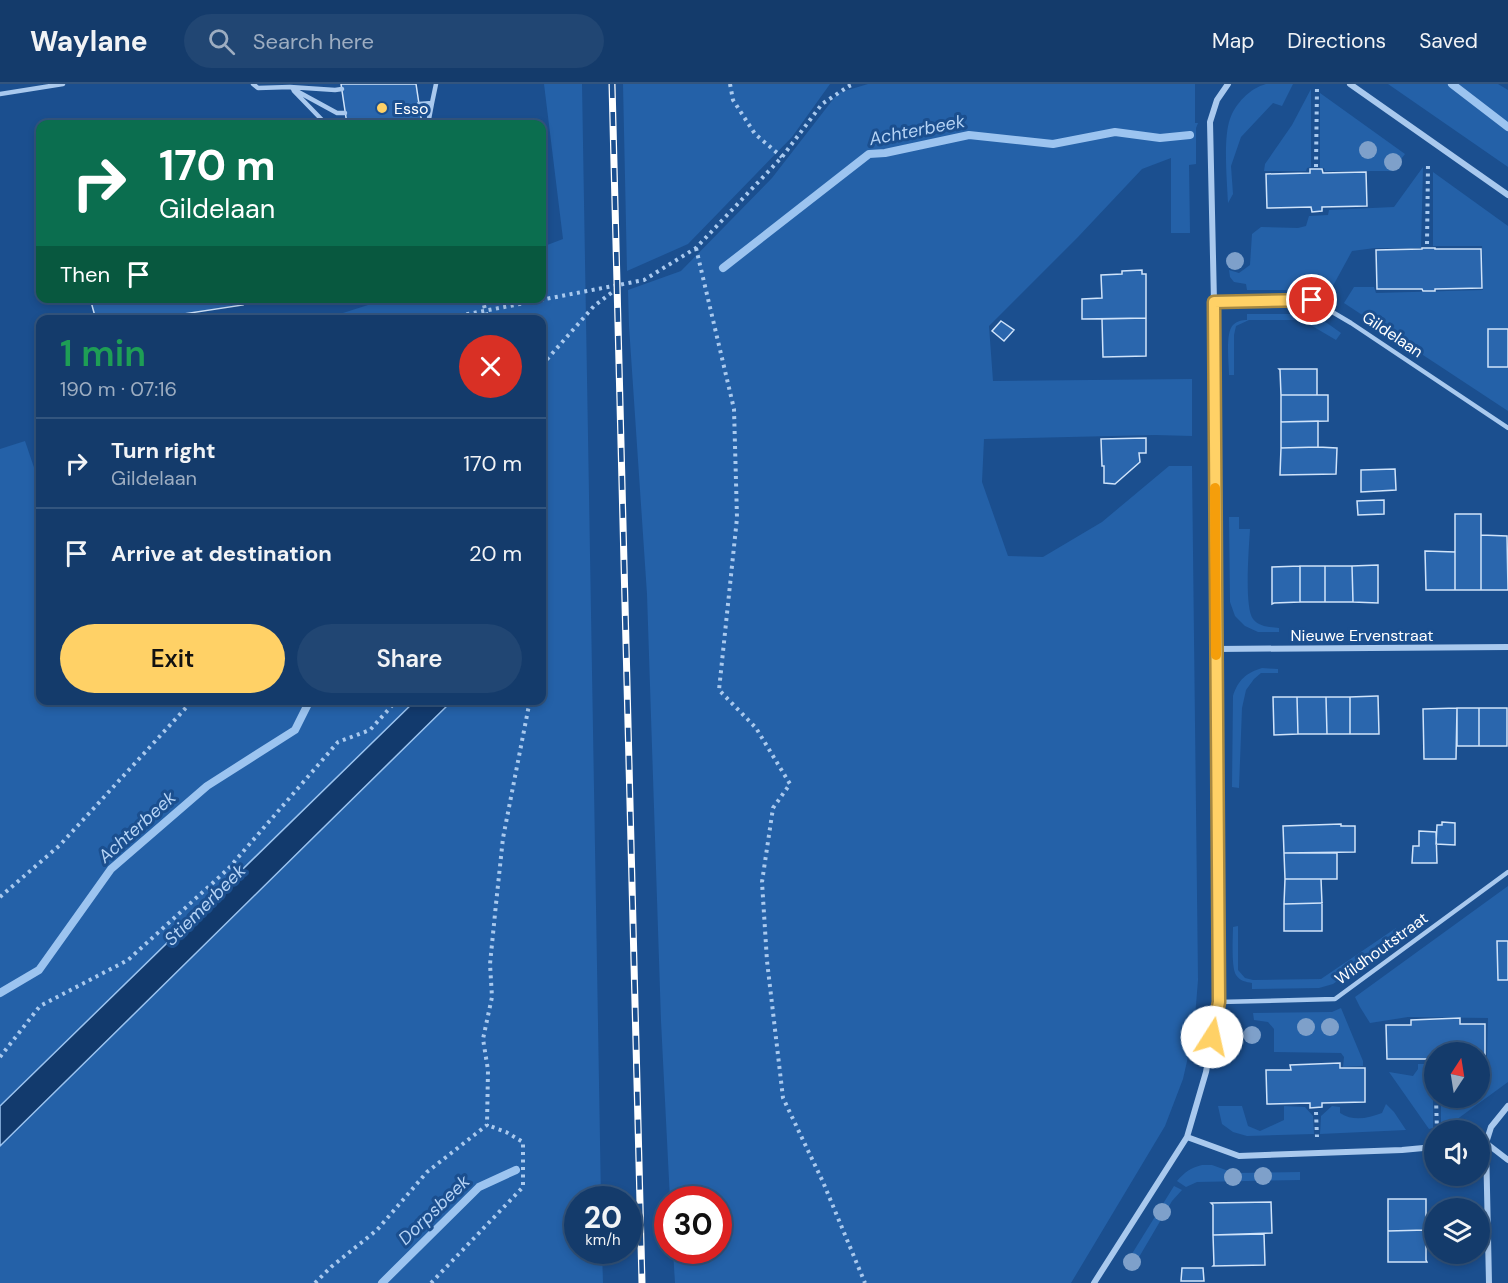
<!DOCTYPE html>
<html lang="en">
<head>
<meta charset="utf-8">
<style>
	body { margin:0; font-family:"DM Sans",sans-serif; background:#214673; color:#f1f3f6; height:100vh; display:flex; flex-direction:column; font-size:22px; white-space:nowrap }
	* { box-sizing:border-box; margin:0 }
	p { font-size:20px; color:#9dadc1 }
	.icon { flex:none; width:33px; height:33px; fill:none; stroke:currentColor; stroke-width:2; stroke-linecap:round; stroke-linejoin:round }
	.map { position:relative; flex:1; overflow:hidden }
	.sheet { position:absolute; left:36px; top:231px; width:510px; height:390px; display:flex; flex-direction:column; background:#143b6b; border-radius:12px; box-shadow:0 3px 9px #0003,0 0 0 2px #33557e }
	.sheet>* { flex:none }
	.guide { position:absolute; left:36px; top:36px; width:510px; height:183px; border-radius:12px; box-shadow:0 3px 9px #0003,0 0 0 2px #33557e; background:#0b6e4f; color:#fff; overflow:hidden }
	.needle { width:39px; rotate:12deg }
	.tools { position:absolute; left:1424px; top:958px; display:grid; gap:12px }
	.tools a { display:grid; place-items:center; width:66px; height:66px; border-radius:50%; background:#143b6b; box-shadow:0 3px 9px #0003,0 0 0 2px #33557e; font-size:30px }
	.speed { position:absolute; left:564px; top:1102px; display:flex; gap:12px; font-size:30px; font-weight:700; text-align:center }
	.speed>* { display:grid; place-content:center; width:78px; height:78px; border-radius:50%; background:#143b6b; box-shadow:0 3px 9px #0003,0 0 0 2px #33557e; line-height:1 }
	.speed small { font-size:15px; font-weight:400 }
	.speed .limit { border:9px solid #d22; background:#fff; color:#111 }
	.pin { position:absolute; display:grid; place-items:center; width:51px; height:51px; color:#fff; margin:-26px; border:3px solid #fff; border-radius:50%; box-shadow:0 2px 6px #0007 }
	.me { position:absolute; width:66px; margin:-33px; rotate:10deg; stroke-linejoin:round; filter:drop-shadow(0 0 4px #0008) }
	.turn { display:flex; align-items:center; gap:21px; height:126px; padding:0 24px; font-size:27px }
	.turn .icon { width:78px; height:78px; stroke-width:2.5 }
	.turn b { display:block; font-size:42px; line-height:51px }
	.then { display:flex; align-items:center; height:57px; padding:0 24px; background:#0003; gap:12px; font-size:22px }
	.round { display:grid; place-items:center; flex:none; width:63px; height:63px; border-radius:32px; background:#214673 }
	.head { display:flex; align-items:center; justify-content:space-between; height:102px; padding:0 24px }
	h1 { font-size:36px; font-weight:600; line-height:45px; color:#1e9e55 }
	.action { display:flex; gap:12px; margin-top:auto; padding:12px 24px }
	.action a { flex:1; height:69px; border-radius:36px; background:#ffd166; color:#111; font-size:24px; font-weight:600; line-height:69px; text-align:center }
	.action a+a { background:#214673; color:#f1f3f6 }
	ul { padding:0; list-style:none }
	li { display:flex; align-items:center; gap:18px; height:90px; padding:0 24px; border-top:2px solid #33557e }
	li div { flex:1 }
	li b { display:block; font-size:22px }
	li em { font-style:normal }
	header { display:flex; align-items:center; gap:36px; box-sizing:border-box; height:84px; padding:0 30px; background:#143b6b; border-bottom:2px solid #33557e }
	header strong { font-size:28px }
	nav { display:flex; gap:33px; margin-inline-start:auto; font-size:21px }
	.search { width:420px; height:54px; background:#214673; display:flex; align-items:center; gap:15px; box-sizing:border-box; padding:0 21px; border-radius:33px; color:#9dadc1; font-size:22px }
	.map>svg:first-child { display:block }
	.green { fill:#2461a8 }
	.water { fill:#123a6d; stroke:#9cc4f0; stroke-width:1.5 }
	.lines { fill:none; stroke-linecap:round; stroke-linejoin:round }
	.stream { stroke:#9cc4f0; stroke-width:8 }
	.building { fill:#2a66ad; stroke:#cfe3fa; stroke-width:1.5 }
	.path { stroke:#a9c9ee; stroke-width:4; stroke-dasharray:3 4.5; stroke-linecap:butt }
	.service { stroke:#a9c9ee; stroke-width:4.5 }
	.minor { stroke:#a9c9ee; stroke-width:6 }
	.rail-casing { stroke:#fff; stroke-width:7 }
	.rail { stroke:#1b4f8f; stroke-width:4.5; stroke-dasharray:14; stroke-linecap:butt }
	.tree { fill:#7ea0ca }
	.route-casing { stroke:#a68842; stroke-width:15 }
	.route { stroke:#ffd166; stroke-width:10 }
	.slow { stroke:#f59e0b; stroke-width:10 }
	.poi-dot { fill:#ffd166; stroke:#1b4f8f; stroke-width:2 }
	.labels { text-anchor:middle; stroke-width:6; stroke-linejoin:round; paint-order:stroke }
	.poi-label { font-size:16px; fill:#fff; stroke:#1b4f8f; text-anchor:start }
	.street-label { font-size:16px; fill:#fff; stroke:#1b4f8f }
	.water-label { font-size:18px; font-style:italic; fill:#b5d3f5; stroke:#1b4f8f }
</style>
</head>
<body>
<header>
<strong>Waylane</strong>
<div class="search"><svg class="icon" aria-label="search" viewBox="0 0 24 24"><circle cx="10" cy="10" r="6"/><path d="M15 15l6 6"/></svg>Search here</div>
<nav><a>Map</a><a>Directions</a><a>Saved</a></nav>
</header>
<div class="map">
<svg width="1508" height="1199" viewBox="0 0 1508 1199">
	<rect width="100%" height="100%" fill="#1b4f8f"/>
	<path class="green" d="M544,0H582L601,1116H578V1167H602L603,1199H0V365L25,357L40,401V616H542V236L324,235L387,215L542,214V163L563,155Z
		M623,0H830L792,53L688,160L627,187Z
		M868,0H1195V39H1198L1196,44V80L1189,81L1190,149H1171V74L1142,85L1078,153L989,242L993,297L1192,295V352L1155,351L984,355L982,398L1008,472L1043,473L1102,438L1169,382H1192L1198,896L1194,946L1183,995L1165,1042L1071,1199H675L673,1167H718V1116H670L661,937L647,510L629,242L628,206L681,187L772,94L838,9Z
		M1266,0H1293L1282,22L1273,19L1241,53L1231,82L1233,110L1228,119C1227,97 1223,54 1230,35C1235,20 1250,4 1266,0Z
		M1388,0H1498L1508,6V83Z
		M1311,5V83L1307,84L1306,87H1264L1265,80L1292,41Z
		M1320,9L1405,70L1392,87H1325L1324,84H1320Z
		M1423,83L1421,164H1375L1352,167L1328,211L1316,206H1247L1246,200L1234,198L1230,193L1229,186L1239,189L1250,181L1252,150L1261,143L1298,144L1306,142L1309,132L1328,131L1329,126L1394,123Z
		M1433,88L1508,142V327L1344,219L1354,203H1374L1376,209L1483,206L1482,162H1433Z
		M1247,230H1306L1320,234L1341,249L1336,256L1302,236H1249L1236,242L1234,251V291H1229C1229,279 1225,249 1233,241C1237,237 1242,236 1247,236Z
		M1229,433H1239V445H1250C1249,463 1244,523 1253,535C1259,543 1270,543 1279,544V548H1258L1245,542L1235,532L1230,518Z
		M1262,584L1278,585V589H1261L1254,595L1246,606L1242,624L1239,704L1232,703L1233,612C1238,596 1246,589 1262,584Z
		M1508,802V998L1445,1044L1441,1045V1014H1479V976L1487,975L1488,934L1408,933L1370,939L1360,923L1355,913Z
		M1238,842V886L1245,894L1253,896L1321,895L1396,844L1397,853L1333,900L1319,904L1252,905V899C1246,898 1240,897 1236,891C1231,883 1233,853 1233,843Z
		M1341,924L1363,977V982L1343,983L1344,973L1341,969L1274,968V945L1268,938L1254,936L1253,929L1332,928Z
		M1418,980H1429L1433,987V1044L1429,1045L1389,988L1413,992L1418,985Z
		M1386,1020L1394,1028L1406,1046L1320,1050L1321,1032L1332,1022L1340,1023V1029C1354,1038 1368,1034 1382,1029Z
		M1218,1022H1242L1248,1042L1260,1047L1284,1036V1022L1305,1023L1313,1032L1314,1050L1247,1052L1233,1048L1222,1040Z
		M1202,1081H1212L1234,1089L1300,1088V1096L1197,1098L1186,1103L1177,1097C1185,1088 1190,1084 1202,1081Z
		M1174,1102L1182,1106L1172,1117L1132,1185L1125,1181Z"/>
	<path class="water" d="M416,616L452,617L0,1062V1022Z"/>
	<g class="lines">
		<path class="stream" d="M1452,0L1508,43
			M723,184L869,70L885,69L969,51L1053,60L1115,48L1160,54L1190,51
			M0,909L39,886L111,785L207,702L295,646L310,616
			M382,1199L479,1103L516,1086"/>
	</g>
	<path class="building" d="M341,0H416L422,40H347Z
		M1310,85H1322L1323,89L1366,88L1367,122L1322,123V127L1312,128L1311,123L1267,124L1266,90L1310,89Z
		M1422,164H1435V165H1481L1482,204L1435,205V207H1423L1422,205H1377L1376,166L1422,165Z
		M1142,186V190H1146V234L1082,235V215L1102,214L1101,191L1122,190V187Z
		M90,214H241L243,221L144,236H96Z
		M1146,234V272L1103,273L1102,235Z
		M1001,237L1014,246L1004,257L992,247Z
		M1488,245H1508V283H1488Z
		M1279,285H1317V311H1281L1280,286Z
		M1281,311H1328V337L1281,338Z
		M1318,337V363L1281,364V338Z
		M1146,354V369H1139L1140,378L1115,400L1104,399V382H1102L1101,355Z
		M1318,363L1337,364L1336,390L1280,391L1281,364Z
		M1395,385L1396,406L1361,408V386Z
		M1384,416V430L1358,431L1357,417Z
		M1455,430H1481V506H1455Z
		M1481,451L1507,452L1508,506H1481Z
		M1425,467L1455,468V506H1426Z
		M1378,481V519L1353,518L1352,482Z
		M1300,482H1325V518H1300Z
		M1300,482V518L1274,519L1272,520V483Z
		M1325,482H1352L1353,518H1325Z
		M1377,612H1378L1379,650H1350V613Z
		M1273,613H1297L1298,650L1274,651Z
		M1297,613H1326L1327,650H1298Z
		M1326,613H1350V650H1327Z
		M1457,624H1479V662H1457Z
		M1457,624L1456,675H1424L1423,625Z
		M1479,624H1507V662H1479Z
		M1442,738L1455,739V761L1436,760L1437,741H1442Z
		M1341,740V742H1355V768L1284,769L1283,742Z
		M1419,747L1436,748L1437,779H1412L1413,762H1419Z
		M1284,769H1337V795H1285Z
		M1285,795H1321L1322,819L1284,820Z
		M1322,819V847H1284V820Z
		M1497,857H1508V896H1498Z
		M1460,934V940H1485V974H1479V969H1434V975H1387L1386,941H1411V936Z
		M1340,979V984H1365V1018L1322,1019V1023L1310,1024V1019L1267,1020L1266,986H1291L1290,981Z
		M1388,1115H1426V1146L1388,1147Z
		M1271,1118L1272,1149L1213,1151V1121L1211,1119Z
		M1426,1146V1176L1427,1178H1388V1147Z
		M1264,1150L1265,1181L1213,1182L1214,1181L1213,1151Z
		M1182,1184H1203L1204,1197H1181Z"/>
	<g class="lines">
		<path class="path" d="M730,0L733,16L755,50L782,73
			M1316,83L1317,2
			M1427,160L1428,81
			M696,164L734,325L737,434L719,606L756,644L790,700L773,724L762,798L767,877L783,1014L823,1098L865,1199
			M482,214L488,236
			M437,236L644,196L696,164L782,73L822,20L849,2L855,0
			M542,281L594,222L619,203
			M0,813L60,761L193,616
			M0,973L40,922L128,876L228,785L338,658L370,646L397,616
			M1436,1014L1437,1046
			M1316,1028L1317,1053
			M315,1199L331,1183L377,1146L427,1088L487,1041L488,986L483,955L492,913L490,880L496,820L503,754L530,616
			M431,1199L523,1103V1058L506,1048L487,1041"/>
		<path class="service" d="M253,0L258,4L290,3L335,6L342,5
			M293,5L337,29H345
			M294,7L326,40
			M0,10L63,0
			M419,20L432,19L436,0
			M428,40L432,19
			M1214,218L1312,216L1351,239L1508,344
			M1219,918L1335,915L1508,788"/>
		<path class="minor" d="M1350,0L1508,111
			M1216,565L1508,563
			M1187,1053L1239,1072L1402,1066L1434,1063
			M1486,1059L1508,1076
			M1094,1199L1187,1053L1206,988L1219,918L1214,218L1210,38L1217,16L1228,0
			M1489,1199L1486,1059L1491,1043L1508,1022"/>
		<defs>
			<path id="rail" d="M612,0L642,1199"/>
		</defs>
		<use href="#rail" class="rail-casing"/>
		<use href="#rail" class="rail"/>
	</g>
	<g class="tree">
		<circle cx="1368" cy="66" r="9"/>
		<circle cx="1393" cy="78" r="9"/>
		<circle cx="1235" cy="177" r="9"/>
		<circle cx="1306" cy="943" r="9"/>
		<circle cx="1330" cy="943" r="9"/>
		<circle cx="1252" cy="951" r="9"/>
		<circle cx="1263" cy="1092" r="9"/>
		<circle cx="1233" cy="1093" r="9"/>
		<circle cx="1162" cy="1128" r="9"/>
		<circle cx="1132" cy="1178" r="9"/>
	</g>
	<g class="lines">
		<defs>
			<path id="route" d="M1212,953L1219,918L1214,218L1312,216"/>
		</defs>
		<use href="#route" class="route-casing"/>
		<use href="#route" class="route"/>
		<path class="slow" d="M1215,404L1216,571"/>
	</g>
	<circle class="poi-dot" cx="382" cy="24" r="6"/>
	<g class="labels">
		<g class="poi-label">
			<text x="394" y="30">Esso</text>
		</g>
		<g class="street-label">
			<text transform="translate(1393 250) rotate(34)" y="6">Gildelaan</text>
			<text x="1362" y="557">Nieuwe Ervenstraat</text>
			<text transform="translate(1381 864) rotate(-36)" y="6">Wildhoutstraat</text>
		</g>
		<g class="water-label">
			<text transform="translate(917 46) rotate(-11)" y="6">Achterbeek</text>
			<text transform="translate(137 743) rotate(-42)" y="6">Achterbeek</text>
			<text transform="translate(205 821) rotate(-45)" y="6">Stiemerbeek</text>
			<text transform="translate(434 1126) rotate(-44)" y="6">Dorpsbeek</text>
		</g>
	</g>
</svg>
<div class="tools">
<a><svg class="needle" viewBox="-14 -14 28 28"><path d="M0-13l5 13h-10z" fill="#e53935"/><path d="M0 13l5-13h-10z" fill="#9dadc1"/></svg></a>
<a><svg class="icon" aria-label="sound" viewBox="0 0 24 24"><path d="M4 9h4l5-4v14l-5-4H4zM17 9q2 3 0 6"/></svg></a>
<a><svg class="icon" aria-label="layers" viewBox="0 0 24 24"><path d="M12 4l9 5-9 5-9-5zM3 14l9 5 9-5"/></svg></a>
</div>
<div class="speed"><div>20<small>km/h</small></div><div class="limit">30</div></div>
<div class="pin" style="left:1312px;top:216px;background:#d93025"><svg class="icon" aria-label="arrive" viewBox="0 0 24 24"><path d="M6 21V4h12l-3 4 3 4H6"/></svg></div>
<svg class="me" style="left:1212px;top:953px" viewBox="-20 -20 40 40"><circle r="19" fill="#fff"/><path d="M0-13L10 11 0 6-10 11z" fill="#ffd166"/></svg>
<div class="guide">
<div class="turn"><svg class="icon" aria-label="right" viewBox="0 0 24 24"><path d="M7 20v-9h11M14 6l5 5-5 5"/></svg><div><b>170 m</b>Gildelaan</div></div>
<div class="then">Then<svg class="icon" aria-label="arrive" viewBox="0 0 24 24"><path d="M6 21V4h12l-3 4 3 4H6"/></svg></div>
</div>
<section class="sheet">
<div class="head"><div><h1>1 min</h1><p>190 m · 07:16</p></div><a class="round" style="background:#d93025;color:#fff"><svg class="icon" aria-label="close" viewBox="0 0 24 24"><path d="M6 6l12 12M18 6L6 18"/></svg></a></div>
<ul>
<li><svg class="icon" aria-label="right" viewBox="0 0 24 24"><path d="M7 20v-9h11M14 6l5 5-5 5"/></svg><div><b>Turn right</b><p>Gildelaan</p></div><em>170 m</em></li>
<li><svg class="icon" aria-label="arrive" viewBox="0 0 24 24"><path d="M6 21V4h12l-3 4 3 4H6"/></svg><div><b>Arrive at destination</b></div><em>20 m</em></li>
</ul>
<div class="action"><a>Exit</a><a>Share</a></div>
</section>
</div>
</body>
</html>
